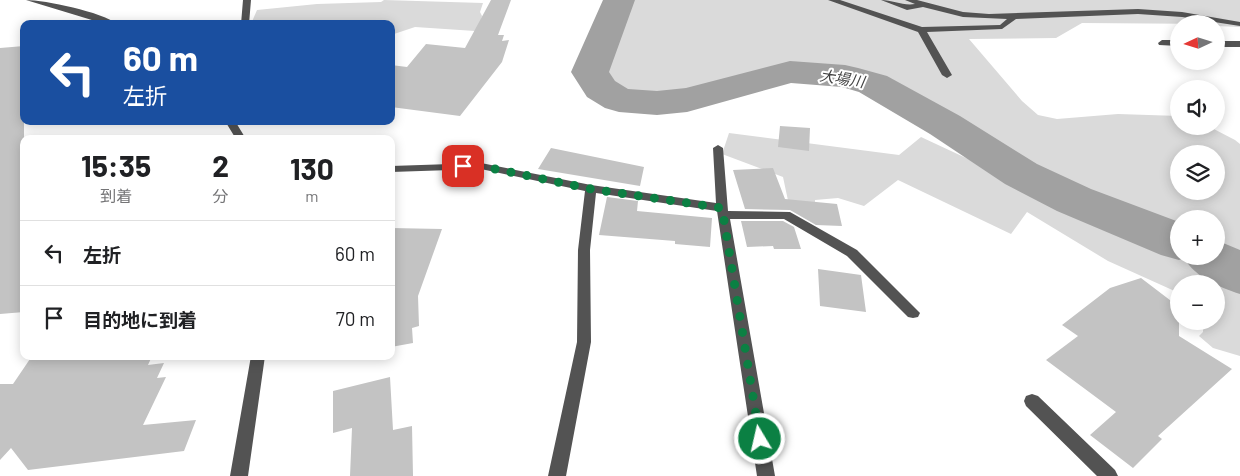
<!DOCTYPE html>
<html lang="ja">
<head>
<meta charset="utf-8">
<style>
	body { margin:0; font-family:Barlow,"Noto Sans JP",sans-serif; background:#f2f2f2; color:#202124; height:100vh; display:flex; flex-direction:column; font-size:19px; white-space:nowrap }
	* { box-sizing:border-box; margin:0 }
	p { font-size:16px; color:#757577 }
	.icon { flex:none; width:28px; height:28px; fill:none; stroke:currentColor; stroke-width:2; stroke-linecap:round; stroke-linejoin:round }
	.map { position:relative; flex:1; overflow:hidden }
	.side { position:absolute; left:20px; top:135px; width:375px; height:225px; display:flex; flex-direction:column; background:#fff; border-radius:10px; box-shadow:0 2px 12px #0003 }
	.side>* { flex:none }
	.top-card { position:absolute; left:20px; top:20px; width:375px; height:105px; border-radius:10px; box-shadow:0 2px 12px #0003; background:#1a4fa0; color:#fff; overflow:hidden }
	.needle { width:32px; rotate:266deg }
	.fabs { position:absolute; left:1170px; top:15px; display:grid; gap:10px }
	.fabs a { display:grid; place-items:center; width:55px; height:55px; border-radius:50%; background:#fff; box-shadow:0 2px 12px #0003; font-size:25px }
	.pin { position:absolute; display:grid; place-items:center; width:42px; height:42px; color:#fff; margin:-21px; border-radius:10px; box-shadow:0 2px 8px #0006 }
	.me { position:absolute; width:55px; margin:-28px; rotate:351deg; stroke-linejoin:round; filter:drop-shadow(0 0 4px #0008) }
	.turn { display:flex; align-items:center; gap:18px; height:105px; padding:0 20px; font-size:22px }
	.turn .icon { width:65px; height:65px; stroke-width:2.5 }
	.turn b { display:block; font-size:35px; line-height:42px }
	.eta { display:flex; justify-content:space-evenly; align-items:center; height:85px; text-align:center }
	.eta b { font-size:30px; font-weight:700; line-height:35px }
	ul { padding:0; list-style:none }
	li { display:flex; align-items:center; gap:15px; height:65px; padding:0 20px; border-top:1px solid #e0e0e0 }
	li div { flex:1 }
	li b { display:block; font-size:19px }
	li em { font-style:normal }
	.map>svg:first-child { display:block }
	.green { fill:#dadada; fill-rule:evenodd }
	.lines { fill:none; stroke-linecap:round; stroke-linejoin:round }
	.river { fill:#a1a1a1; fill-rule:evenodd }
	.building { fill:#c3c3c3 }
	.minor { fill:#535353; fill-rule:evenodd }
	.route { stroke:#0b8043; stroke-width:9; stroke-dasharray:0 16.2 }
	.labels { text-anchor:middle; stroke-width:4; stroke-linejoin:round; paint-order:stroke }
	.water-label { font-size:15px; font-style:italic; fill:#424242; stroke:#fff }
</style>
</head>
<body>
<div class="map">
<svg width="1240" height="476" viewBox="0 0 1240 476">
	<rect width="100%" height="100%" fill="#fff"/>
	<path class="green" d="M384,0L483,3L480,12L482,16L479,29L475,31L415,27L391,35V24H251L257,10L317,4L381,2Z
		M629,0H1240V27L1216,26V24L1082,23L1056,38L969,39L1022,101L1038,115L1057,119L1118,114L1179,116V126H1208L1235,140L1240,144V263L1216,253V219H1179V237L1059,186L892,90L846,72L794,68L767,78L689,95L639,97L617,88L599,71ZM1179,154H1216V191H1179Z
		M729,133L899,155L921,137L1240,286V356L1213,348L1199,336L1203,332V321H1216V284H1179V293L1108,261L1027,212L1011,234L898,180L864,206L838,198L815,200V217L790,210L783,177L722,154Z"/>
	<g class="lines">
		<path class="river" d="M603,0H635L609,72L615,81L628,89L657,91L686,88L790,61L845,65L858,68L887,76L960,116L1037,164L1091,189L1179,222V256H1216V240L1240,250V294C1219,287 1196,278 1184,258L1179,260L1161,255L1057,211L1005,184L930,134L859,92L842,87L791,83L687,112L657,115L619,112L605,108L587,97L571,72Z"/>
	</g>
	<path class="building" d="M491,0H511L498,35H504L502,41L509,40L502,62L460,116L391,107V65L407,67L426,44L465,48Z
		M24,46V312L0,314V48Z
		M780,126L810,128L809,151L778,147Z
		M551,148L644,167L640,186L538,169Z
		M773,168L785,199L837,204L842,226L816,225L790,210L745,209L733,170Z
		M607,197L638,201L637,211L712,218L710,247L675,244V241L599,235Z
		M741,221H783L794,227L801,249H774L773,246L747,247Z
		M391,228L442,229L418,296L419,326L412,328L413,343L391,347Z
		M818,269L861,275L866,312L820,306Z
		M1141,278L1179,307V336L1232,369L1158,436L1162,439L1133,468L1090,435L1116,412L1046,360L1078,336L1062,325L1110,288Z
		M32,356H152L148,365L164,363L157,378L166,377L143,425L196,420L184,451L28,470L11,448L0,460V384H13Z
		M390,377L393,430L412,426L413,476H350L352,428L333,433V391Z"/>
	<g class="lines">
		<path class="minor" d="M26,0C45,0 102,12 117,24H105Z
			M243,0H251L249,24H241Z
			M828,0H840L922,27L1000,25L1007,19L963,17L923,7L907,10L881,0C893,0 903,6 915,4L905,0H917L963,12L989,14L1138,9L1182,12L1240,22V26L1182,17L1138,14L1016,19L1002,29L927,32L952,75L947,78L942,75L918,32Z
			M1162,40H1179V46L1159,45L1158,43Z
			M1216,41H1240V47H1216Z
			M225,121H235L246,139H236Z
			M718,145L723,148L728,211L790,212L857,250L920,313L918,317L913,318L908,317L847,256L784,219H730L775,476H757L717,211L596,193L590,250L591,342L566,476H548L577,342L578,250L585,191L481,169L391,172V166L481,163L591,185L716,203L713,148Z
			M251,356H265L248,476H230Z
			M1032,394L1038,396L1115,470L1118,476H1097L1026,406L1024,401L1026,396Z"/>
	</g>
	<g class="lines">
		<path class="route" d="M463,166H481L591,189L722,208L760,439"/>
	</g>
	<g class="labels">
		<g class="water-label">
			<text transform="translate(842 79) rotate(9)" y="5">大場川</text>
		</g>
	</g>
</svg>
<div class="fabs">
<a><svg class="needle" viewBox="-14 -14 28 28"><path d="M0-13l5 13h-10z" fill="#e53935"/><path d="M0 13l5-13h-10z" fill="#757577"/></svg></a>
<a><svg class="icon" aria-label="sound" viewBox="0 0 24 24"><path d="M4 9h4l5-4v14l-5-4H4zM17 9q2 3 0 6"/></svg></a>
<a><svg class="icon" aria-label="layers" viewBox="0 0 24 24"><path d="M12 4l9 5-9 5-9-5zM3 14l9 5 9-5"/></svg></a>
<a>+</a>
<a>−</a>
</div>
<div class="pin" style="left:463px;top:166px;background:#d93025"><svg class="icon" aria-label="arrive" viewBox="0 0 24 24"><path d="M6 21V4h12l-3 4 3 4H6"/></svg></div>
<svg class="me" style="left:760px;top:439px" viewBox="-20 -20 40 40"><circle r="17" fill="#0b8043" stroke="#fff" stroke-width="3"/><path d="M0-11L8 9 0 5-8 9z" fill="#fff"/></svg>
<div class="top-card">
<div class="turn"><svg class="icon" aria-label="left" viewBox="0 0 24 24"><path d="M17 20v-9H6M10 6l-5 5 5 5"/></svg><div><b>60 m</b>左折</div></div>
</div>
<section class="side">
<div class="eta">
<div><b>15:35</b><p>到着</p></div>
<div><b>2</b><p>分</p></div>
<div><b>130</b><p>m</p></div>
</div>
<ul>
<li><svg class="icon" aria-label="left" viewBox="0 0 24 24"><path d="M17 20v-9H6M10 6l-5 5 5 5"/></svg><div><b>左折</b></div><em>60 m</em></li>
<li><svg class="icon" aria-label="arrive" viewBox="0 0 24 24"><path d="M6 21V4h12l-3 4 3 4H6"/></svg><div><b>目的地に到着</b></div><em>70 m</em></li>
</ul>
</section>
</div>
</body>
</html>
